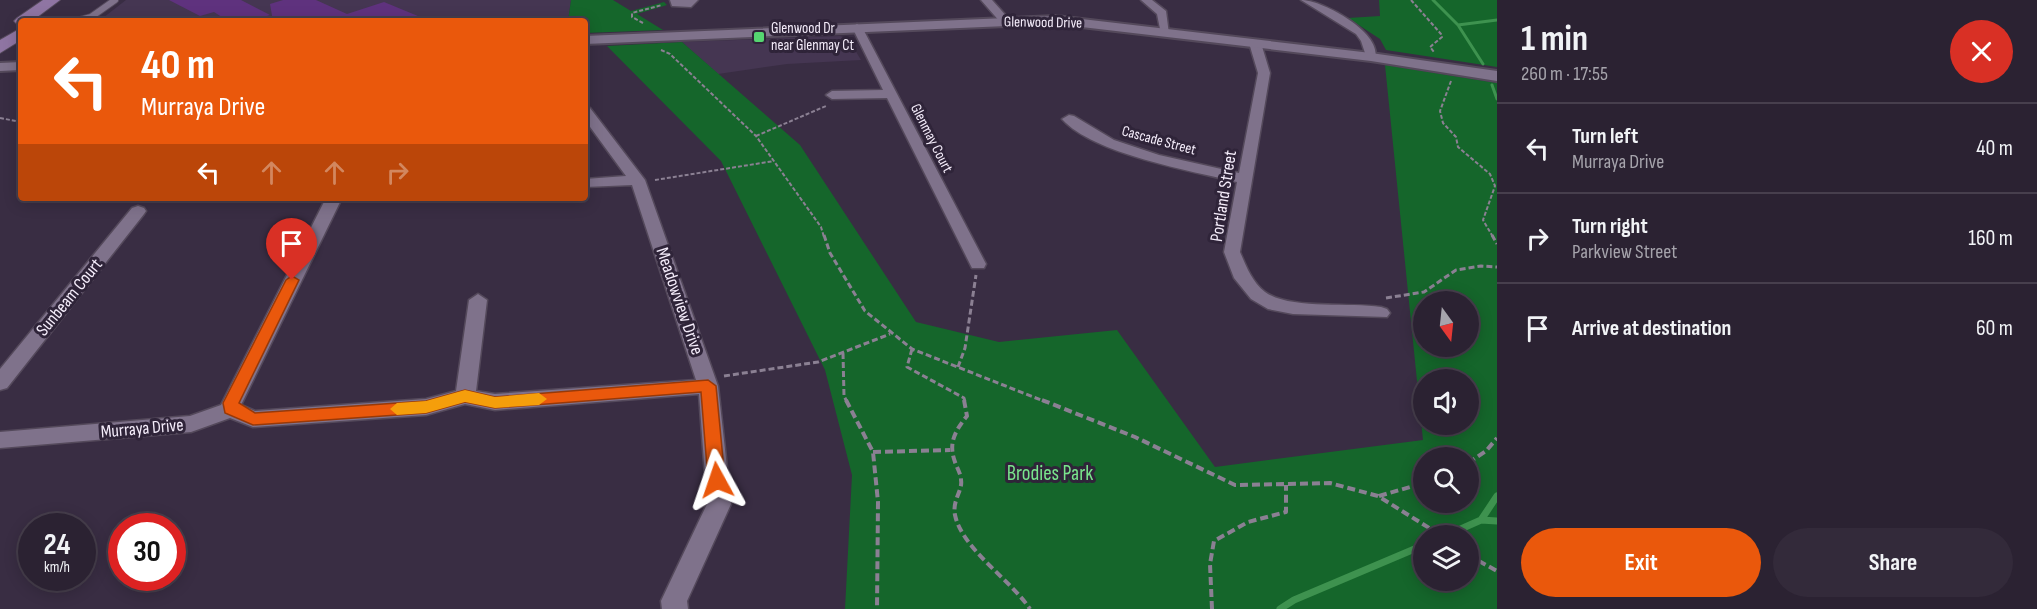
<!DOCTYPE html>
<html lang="en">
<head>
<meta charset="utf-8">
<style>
	body { margin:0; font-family:"Sofia Sans Condensed",sans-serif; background:#332a3a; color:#f1f3f6; height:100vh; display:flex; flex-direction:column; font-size:22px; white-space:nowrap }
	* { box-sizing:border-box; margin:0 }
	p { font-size:20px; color:#a6a4ac }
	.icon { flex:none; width:33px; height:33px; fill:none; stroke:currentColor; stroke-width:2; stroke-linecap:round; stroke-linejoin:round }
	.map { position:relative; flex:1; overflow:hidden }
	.drawer { display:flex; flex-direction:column; background:#2b2232; width:540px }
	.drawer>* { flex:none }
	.banner { position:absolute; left:18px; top:18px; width:570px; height:183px; border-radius:6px; box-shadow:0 3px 15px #0003,0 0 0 2px #473f4d; background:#ea580c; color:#fff; overflow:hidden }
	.needle { width:39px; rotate:165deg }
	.fabs { position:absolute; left:1413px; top:291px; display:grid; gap:12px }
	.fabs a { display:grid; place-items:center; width:66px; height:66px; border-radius:50%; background:#2b2232; box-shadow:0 3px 15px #0003,0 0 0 2px #473f4d; font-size:30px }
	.speed { position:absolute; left:18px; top:513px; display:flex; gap:12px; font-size:30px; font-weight:700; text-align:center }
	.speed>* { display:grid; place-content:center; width:78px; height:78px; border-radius:50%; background:#2b2232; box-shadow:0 3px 15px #0003,0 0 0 2px #473f4d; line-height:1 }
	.speed small { font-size:15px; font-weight:400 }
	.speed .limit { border:9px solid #d22; background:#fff; color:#111 }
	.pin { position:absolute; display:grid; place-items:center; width:51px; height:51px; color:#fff; margin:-62px -26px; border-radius:50% 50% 50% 0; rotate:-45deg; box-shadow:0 0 6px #0007 }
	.pin .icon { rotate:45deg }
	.me { position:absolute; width:66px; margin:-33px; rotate:355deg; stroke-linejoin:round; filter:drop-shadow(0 0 4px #0008) }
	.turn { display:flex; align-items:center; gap:21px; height:126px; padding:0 24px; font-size:27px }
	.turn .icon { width:78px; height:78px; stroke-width:2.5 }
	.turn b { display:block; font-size:42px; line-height:51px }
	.lanes { display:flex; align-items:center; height:57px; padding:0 24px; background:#0003; justify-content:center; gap:30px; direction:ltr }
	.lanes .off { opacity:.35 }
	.round { display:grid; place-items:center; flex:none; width:63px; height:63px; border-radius:32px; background:#332a3a }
	.head { display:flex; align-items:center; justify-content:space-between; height:102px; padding:0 24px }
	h1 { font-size:36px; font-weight:700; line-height:45px }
	.button { display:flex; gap:12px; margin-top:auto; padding:12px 24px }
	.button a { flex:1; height:69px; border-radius:36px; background:#ea580c; color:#fff; font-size:24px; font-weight:700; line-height:69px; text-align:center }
	.button a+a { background:#332a3a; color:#f1f3f6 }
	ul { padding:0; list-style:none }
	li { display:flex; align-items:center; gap:18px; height:90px; padding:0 24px; border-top:2px solid #473f4d }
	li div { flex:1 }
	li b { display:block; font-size:22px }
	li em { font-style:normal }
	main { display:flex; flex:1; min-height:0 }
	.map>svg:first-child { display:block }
	.built { fill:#453652 }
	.green { fill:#15662b; fill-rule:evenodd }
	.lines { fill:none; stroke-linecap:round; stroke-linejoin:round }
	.stream-far1 { stroke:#3e924f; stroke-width:3 }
	.stream { stroke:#3e924f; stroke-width:7 }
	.building { fill:#5f327e }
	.service-casing { stroke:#54495b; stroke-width:8 }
	.minor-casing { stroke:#54495b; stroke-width:3 }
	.tertiary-casing { stroke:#54495b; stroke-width:4 }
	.secondary-casing { stroke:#54495b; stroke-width:2 }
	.path-far2 { stroke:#8b8093; stroke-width:2; stroke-dasharray:4 2; stroke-linecap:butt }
	.path-far1 { stroke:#8b8093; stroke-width:3; stroke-dasharray:6 3; stroke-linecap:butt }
	.path { stroke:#8b8093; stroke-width:4; stroke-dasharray:8 4; stroke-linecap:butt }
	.service { stroke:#7f728b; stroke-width:6 }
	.minor { fill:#7f728b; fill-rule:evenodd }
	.tertiary { fill:#7f728b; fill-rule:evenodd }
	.secondary { fill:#8f75a3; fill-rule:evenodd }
	.route { fill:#ea580c; stroke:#983908; stroke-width:1.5 }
	.slow { fill:#f59e0b }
	.poi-dot { fill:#55d671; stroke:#2f2439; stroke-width:2 }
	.labels { text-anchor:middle; stroke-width:6; stroke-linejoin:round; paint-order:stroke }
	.far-street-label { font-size:15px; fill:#f5edfb; stroke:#2f2439 }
	.far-poi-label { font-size:15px; fill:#f5edfb; stroke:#2f2439; text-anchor:start }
	.street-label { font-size:18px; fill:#f5edfb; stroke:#2f2439 }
	.near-park-label { font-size:21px; fill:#79e58c; stroke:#2f2439 }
</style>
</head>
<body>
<main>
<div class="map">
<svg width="1497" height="609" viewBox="0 0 1497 609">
	<rect width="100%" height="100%" fill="#392d43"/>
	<path class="built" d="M126,0H571L568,21H99Z
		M840,36L849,40L861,60L787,64L718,74L682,42Z"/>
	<path class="green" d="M571,0H613L631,11L664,2L667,5L637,14L663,30L585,33V21H568Z
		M1379,0H1497V67L1386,50L1380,39L1348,18L1380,16Z
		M682,42L800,145L916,322L999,342L1117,330L1215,467L1423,440L1385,65L1497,83V609H845L852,475L825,370L721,161L607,46ZM1424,302H1468V346H1424ZM1424,380H1468V424H1424ZM1424,458H1468V502H1424ZM1424,536H1468V580H1424Z"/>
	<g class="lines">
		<path class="stream-far1" d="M1433,0L1458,25L1483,64
			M1458,25L1497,20
			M1492,85L1497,99"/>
		<path class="stream" d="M1481,520L1497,521
			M1445,536L1481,520L1497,496
			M1280,609L1294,600L1424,545"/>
	</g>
	<path class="building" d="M169,0H241L270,15L251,21H228L214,12L200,16Z
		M283,0H316L347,14L384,2L430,21H273L270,4Z"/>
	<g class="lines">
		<defs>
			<path id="service" d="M76,21L91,17L115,0"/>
			<path id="minor" d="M670,0H698L691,7L672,6Z
				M981,0H992L1009,19V23H1001Z
				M1141,0H1152L1166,11L1169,34H1161L1157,14Z
				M1301,0C1323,0 1383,33 1375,59H1367L1361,41L1356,34Z
				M857,24L862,27L986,264L984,268H972L887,98L832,99L826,95L832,91L883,90L852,27Z
				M1251,41L1261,43L1270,73L1240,252C1246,266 1252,282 1265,292C1290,310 1348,302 1381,307L1387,309L1390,313L1387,317L1293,314L1268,309L1251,299L1234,278L1224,252L1237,182C1192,171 1093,154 1062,119L1069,115L1074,116L1114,140L1159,155L1239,173L1258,73L1249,43Z
				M585,107L590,108L645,180L718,386L731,504L687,601L688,609H662L661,601L707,504L699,394L495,410L465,404L426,415L253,427L230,418L191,432L0,448V432L190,416L221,405L326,198H342L241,405L255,411L426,399L456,391L469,300L478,294L487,300L476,391L495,394L696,380L632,185L585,187V179L626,176L585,120Z
				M138,206L144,208L146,211L144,214L7,388L0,390V369L132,208Z"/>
			<path id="tertiary" d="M1056,16L1371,53L1497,71V81L1371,61L1056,24L585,44V36Z
				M21,62V70L0,71V63Z"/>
			<path id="secondary" d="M43,0H60L32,21H21V25L17,24L14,21L17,18Z
				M21,28V40L0,53V40Z"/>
		</defs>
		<use href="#service" class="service-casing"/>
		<use href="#minor" class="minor-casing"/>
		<use href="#tertiary" class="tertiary-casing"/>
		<use href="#secondary" class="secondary-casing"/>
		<path class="path-far2" d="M1411,0L1441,34L1442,37L1430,47L1434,52
			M643,23L632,17V13L662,5
			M661,50L670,54L756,136L821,227L824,237
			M1451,81L1440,111L1443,123L1456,137L1458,147L1490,174L1495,186L1483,220L1493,237
			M0,118L21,122
			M756,136L826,106
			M655,180L774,161"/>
		<path class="path-far1" d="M824,235L830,253L865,311L912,349L1046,402
			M1492,235L1497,244
			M1386,298L1424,292L1456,270L1481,266L1497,267
			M912,349L907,367L964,398L965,402
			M843,353L844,396L847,402
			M958,367L965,348L976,275
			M724,376L818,362L890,334"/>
		<path class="path" d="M846,400L873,452L878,502L877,609
			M964,400L967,416C955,431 948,443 955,462C957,468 961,474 961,480C963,490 952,500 955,515C962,549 1011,580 1030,609
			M1042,400L1135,437L1235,485L1330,483L1378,496L1442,536
			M873,452L950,450
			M1468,463L1486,451L1497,438
			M1379,496L1424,483
			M1468,555L1497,571
			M1212,609L1210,564L1214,541L1248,522L1286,512V485"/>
		<use href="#service" class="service"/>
		<use href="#minor" class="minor"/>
		<use href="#tertiary" class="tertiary"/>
		<use href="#secondary" class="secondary"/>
	</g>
	<path class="route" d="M292,276L299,280L239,403L255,413L426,401L465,390L495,397L708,380L716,386L725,480L723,485H711L708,480L701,392L495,408L465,402L426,413L253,425L225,413L223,403L286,280Z"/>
	<path class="slow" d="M465,390L495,397L539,393L547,399L539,405L495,408L465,402L426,413L397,415L390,409L397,403L426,401Z"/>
	<rect class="poi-dot" x="753" y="31" width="12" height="12" rx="3"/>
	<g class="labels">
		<g class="far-street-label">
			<text transform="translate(1043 22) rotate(1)" y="5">Glenwood Drive</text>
			<text transform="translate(932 138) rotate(63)" y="5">Glenmay Court</text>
			<text transform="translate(1159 140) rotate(15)" y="5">Cascade Street</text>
		</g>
		<g class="far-poi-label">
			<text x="771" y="33">Glenwood Dr<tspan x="771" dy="17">near Glenmay Ct</tspan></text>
		</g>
		<g class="street-label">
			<text transform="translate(1223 196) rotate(-81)" y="6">Portland Street</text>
			<text transform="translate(69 297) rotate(-51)" y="6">Sunbeam Court</text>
			<text transform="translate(680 301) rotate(71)" y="6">Meadowview Drive</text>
			<text transform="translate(142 428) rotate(-5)" y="6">Murraya Drive</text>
		</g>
		<g class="near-park-label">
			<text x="1050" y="480">Brodies Park</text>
		</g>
	</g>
</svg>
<div class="fabs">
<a><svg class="needle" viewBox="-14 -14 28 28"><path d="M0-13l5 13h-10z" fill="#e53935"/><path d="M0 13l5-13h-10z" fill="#a6a4ac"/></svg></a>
<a><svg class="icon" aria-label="sound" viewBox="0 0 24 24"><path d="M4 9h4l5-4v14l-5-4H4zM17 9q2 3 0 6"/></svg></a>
<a><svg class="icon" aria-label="search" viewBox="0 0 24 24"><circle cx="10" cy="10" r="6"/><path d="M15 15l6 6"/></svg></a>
<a><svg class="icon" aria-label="layers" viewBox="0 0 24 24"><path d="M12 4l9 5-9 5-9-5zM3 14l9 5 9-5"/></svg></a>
</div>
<div class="speed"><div>24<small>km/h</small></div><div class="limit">30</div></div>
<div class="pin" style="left:292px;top:280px;background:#d93025"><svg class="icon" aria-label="arrive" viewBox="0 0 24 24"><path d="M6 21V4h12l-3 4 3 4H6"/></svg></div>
<svg class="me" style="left:717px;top:480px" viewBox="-20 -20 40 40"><path d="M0-17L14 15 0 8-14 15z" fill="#ea580c" stroke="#fff" stroke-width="4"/></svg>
<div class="banner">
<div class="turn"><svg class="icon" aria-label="left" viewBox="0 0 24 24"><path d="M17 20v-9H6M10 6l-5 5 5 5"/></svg><div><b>40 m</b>Murraya Drive</div></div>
<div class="lanes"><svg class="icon" aria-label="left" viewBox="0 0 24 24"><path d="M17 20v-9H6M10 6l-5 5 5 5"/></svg><svg class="icon off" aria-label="ahead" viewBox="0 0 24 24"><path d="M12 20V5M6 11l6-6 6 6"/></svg><svg class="icon off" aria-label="ahead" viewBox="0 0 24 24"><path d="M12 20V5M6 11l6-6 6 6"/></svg><svg class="icon off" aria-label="right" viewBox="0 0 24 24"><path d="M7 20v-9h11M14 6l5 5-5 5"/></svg></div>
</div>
</div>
<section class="drawer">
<div class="head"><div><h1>1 min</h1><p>260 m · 17:55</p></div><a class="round" style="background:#d93025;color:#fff"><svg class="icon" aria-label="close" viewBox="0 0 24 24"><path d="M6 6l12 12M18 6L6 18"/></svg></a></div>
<ul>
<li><svg class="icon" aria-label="left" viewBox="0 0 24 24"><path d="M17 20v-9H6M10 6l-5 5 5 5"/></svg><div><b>Turn left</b><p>Murraya Drive</p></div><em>40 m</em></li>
<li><svg class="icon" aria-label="right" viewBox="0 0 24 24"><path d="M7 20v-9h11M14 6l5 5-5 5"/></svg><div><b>Turn right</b><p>Parkview Street</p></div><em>160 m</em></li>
<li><svg class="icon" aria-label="arrive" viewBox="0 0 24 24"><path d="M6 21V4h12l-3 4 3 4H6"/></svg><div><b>Arrive at destination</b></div><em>60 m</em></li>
</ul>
<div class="button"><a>Exit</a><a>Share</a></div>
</section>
</main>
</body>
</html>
